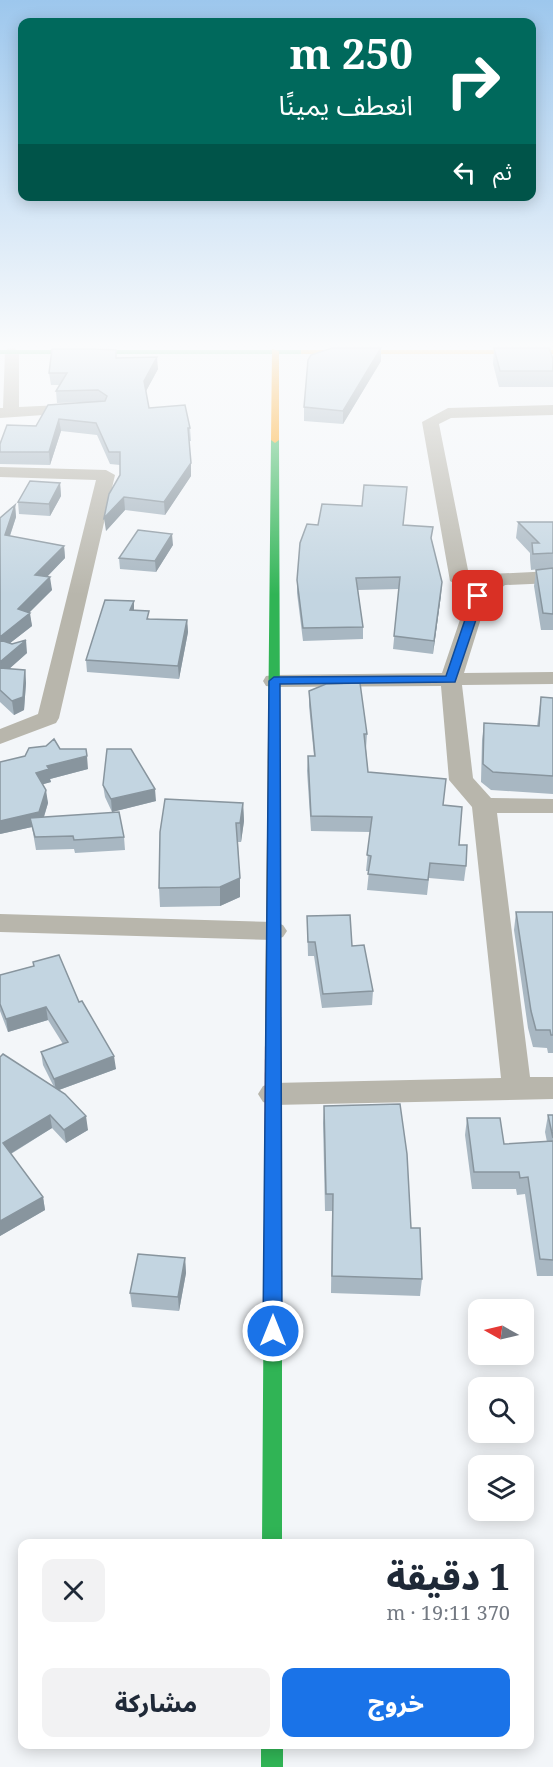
<!DOCTYPE html>
<html lang="ar">
<head>
<meta charset="utf-8">
<style>
	body { margin:0; font-family:"Noto Serif","Noto Sans Arabic",serif; background:#f2f2f3; color:#1f2937; direction:rtl; height:100vh; display:flex; flex-direction:column; font-size:22px; white-space:nowrap }
	* { box-sizing:border-box; margin:0 }
	p { font-size:20px; color:#747a83 }
	.icon { flex:none; width:33px; height:33px; fill:none; stroke:currentColor; stroke-width:2; stroke-linecap:round; stroke-linejoin:round }
	.map { position:relative; flex:1; overflow:hidden; direction:ltr }
	.side { position:absolute; left:18px; top:1539px; width:516px; height:210px; display:flex; flex-direction:column; background:#fff; border-radius:12px; box-shadow:0 3px 15px #0003; direction:rtl }
	.side>* { flex:none }
	.banner { position:absolute; left:18px; top:18px; width:518px; height:183px; border-radius:12px; box-shadow:0 3px 15px #0003; direction:rtl; background:#00695c; color:#fff; overflow:hidden }
	.needle { width:39px; rotate:278deg }
	.controls { position:absolute; left:468px; top:1299px; display:grid; gap:12px }
	.controls a { display:grid; place-items:center; width:66px; height:66px; border-radius:12px; background:#fff; box-shadow:0 3px 15px #0003; font-size:30px }
	.pin { position:absolute; display:grid; place-items:center; width:51px; height:51px; color:#fff; margin:-26px; border-radius:12px; box-shadow:0 3px 9px #0006 }
	.me { position:absolute; width:66px; margin:-33px; rotate:0deg; stroke-linejoin:round; filter:drop-shadow(0 0 4px #0008) }
	.turn { display:flex; align-items:center; gap:21px; height:126px; padding:0 24px; font-size:27px }
	.turn .icon { width:78px; height:78px; stroke-width:2.5 }
	.turn b { display:block; font-size:42px; line-height:51px }
	.then { display:flex; align-items:center; height:57px; padding:0 24px; background:#0003; gap:12px; font-size:22px }
	.round { display:grid; place-items:center; flex:none; width:63px; height:63px; border-radius:12px; background:#f2f2f3 }
	.overview { display:flex; align-items:center; justify-content:space-between; height:102px; padding:0 24px }
	h1 { font-size:36px; font-weight:800; line-height:45px }
	.primary-button { display:flex; gap:12px; margin-top:auto; padding:12px 24px }
	.primary-button a { flex:1; height:69px; border-radius:12px; background:#1a73e8; color:#fff; font-size:24px; font-weight:800; line-height:69px; text-align:center }
	.primary-button a+a { background:#f2f2f3; color:#1f2937 }
	.map>svg:first-child { display:block }
	.lines { fill:none; stroke-linecap:round; stroke-linejoin:round }
	.street { fill:#b8b6ac; fill-rule:evenodd }
	.fast { fill:#30b455; fill-rule:evenodd }
	.slow { fill:#ff9f0a; fill-rule:evenodd }
	.jam { fill:#e5322d; fill-rule:evenodd }
	.wall { fill:#a8b7c2 }
	.shaded-wall { fill:#88959e }
	.building { fill:#c3d5e1; stroke:#88959e; stroke-width:1.5 }
	.route { fill:#1a73e8; stroke:#114b97; stroke-width:1.5 }
</style>
</head>
<body>
<div class="map">
<svg width="553" height="1767" viewBox="0 0 553 1767">
	<rect width="100%" height="100%" fill="#f3f6f9"/>
	<g class="lines">
		<path class="street" d="M14,348L19,352V407L81,404L87,406L89,409L87,412L0,418V408H3L5,352L7,349Z
			M553,405V415L451,418L439,424L469,575L553,571V583L505,585L487,599L464,673L553,672V684L462,685L473,778L491,798L553,799V813H497L530,1077H553V1099L273,1105L263,1102L258,1094L263,1086L273,1083L501,1078L472,807L449,780L441,686L274,687L266,686L263,681L266,676L274,675L442,673L468,596L478,586L460,587L450,581L422,422L448,408Z
			M0,467L106,470L115,475L59,718L56,723L0,744V729L38,714L96,480L0,477Z
			M0,914L274,922L283,925L287,931L283,937L274,940L0,932Z"/>
		<path class="fast" d="M0,350H304L308,352L304,354H0Z
			M275,437L279,440L280,737L274,741L268,737L271,440Z
			M273,1243L279,1245L282,1250V1544H262L264,1250L267,1245Z
			M261,1744H283V1767H261Z"/>
		<path class="slow" d="M272,349L279,351V440L275,443L271,440Z
			M301,350H553V354H301Z
			M274,733L280,737L281,1040L278,1044H268L265,1040L268,737Z"/>
		<path class="jam" d="M273,1034L278,1036L281,1040L282,1250L279,1255L273,1257L267,1255L264,1250L265,1040L268,1036Z"/>
	</g>
	<path class="wall" d="M381,348V361L343,424L304,421V407Z
		M494,348L553,359V387H499L493,364Z
		M117,358L158,369L146,391L149,408L190,428L191,441H189L191,476L165,515L125,510L106,531L120,475V465L110,464L97,435L61,431L50,465L0,464V444L36,426L89,402L57,403L56,391L60,385H51L49,373Z
		M60,483L61,496L50,516L19,514L18,502Z
		M407,487L403,525L432,541L441,595L433,654L393,649L399,589L358,590L363,627V639L303,641L297,593V580L318,525Z
		M15,505L16,517L10,536L64,546L65,558L47,577L52,590L29,612L32,626L10,643L27,653L9,669L25,670L26,683L24,710L14,715L0,702V518Z
		M518,522H553V630H541L534,586L536,570L540,569L531,570L530,559V553L516,538Z
		M173,545L156,572L120,569L119,558Z
		M134,601V611L150,619L187,620L188,632L179,679L87,672L86,660Z
		M309,691L367,734L366,749L368,772L443,805L459,845L466,866L464,881L429,878L427,895L367,890L369,871H366L370,832L311,831L307,771L308,756H314L309,706Z
		M541,697L553,698V794L491,790L481,782L482,740L484,723L537,726Z
		M60,749L88,769L50,779L51,782L43,784L48,803L44,817L124,837L125,850L75,853L74,849L36,850L32,827L0,834Z
		M103,785L156,801L112,812L105,797Z
		M243,803L244,821L241,842H238L240,897L220,906L160,907L159,888Z
		M516,912H553V1053H548L547,1048L533,1047L528,1028L514,930Z
		M307,916L352,946L373,991L372,1005L322,1008L314,956H308Z
		M33,962L79,1002L116,1069L59,1090L88,1130L66,1143L52,1128L11,1154L43,1197L45,1210L0,1236V1057L54,1087L43,1065L41,1052L63,1044L48,1020L8,1032L0,1011V975L33,966Z
		M324,1106L411,1228L422,1279L420,1296L331,1293L332,1211H325L323,1123Z
		M548,1115H553V1276H537L525,1194L517,1195L516,1189H472L465,1135L467,1118L504,1144L547,1142L545,1132Z
		M185,1258L186,1273L179,1311L132,1307L130,1293Z"/>
	<path class="shaded-wall" d="M381,348V361L343,424V411Z
		M157,357L158,369L145,393L144,381Z
		M59,419L61,431L50,465L49,452Z
		M191,463V476L165,515L164,502Z
		M60,483L61,496L50,516L49,504Z
		M124,497L125,510L106,531L104,518Z
		M15,505L16,517L6,547L5,535Z
		M172,534L173,545L156,572L155,561Z
		M64,546L65,558L37,587L35,575Z
		M50,577L52,590L23,619L30,613L32,626L0,651V637L18,609Z
		M442,582L441,595L433,654L434,641Z
		M134,601V613L130,610Z
		M187,620L188,632L179,679L178,666Z
		M26,640L27,653L0,677V662Z
		M25,670L26,683L24,710L14,715L12,701Z
		M87,756L88,769L50,779L51,782L37,786L36,773L47,766Z
		M155,789L156,801L112,812L111,799Z
		M46,790L48,803L41,826L30,818L32,827L0,834V821Z
		M243,803L244,821L241,842L240,823Z
		M240,878V897L220,906V887Z
		M46,1007L48,1020L8,1032L6,1019Z
		M114,1056L116,1069L56,1091L54,1079Z
		M50,1115L52,1128L5,1157L3,1143Z
		M86,1116L88,1130L66,1143L64,1130Z
		M43,1197L45,1210L0,1236V1221Z
		M185,1258L186,1273L179,1311L178,1297Z"/>
	<path class="building" d="M332,348H381L343,411L304,407L308,360L311,355Z
		M494,348H549L553,359V371H500Z
		M52,349H94L116,350V358L157,357L144,381L149,408L185,405L190,428H188L191,463L164,502L124,497L104,518L109,494L120,475V452H109L96,423L59,419L49,452H0V444L7,425L36,426L48,405L105,401L107,396L98,390L56,391L67,373H49Z
		M30,481L60,483L49,504L18,502Z
		M364,485L407,487L403,525L433,527L431,538L442,582L434,641L394,636L400,577L356,578L363,627L303,628L297,580L300,543L307,524L318,525L322,504L362,506Z
		M15,505L5,535L64,546L35,575L50,577L18,609L30,613L0,637V518Z
		M518,522H553V553L533,554L532,543H539Z
		M138,530L172,534L155,561L119,558Z
		M553,568V614L543,613L536,570Z
		M105,600L134,601L130,610L149,611L147,619L187,620L178,666L86,660Z
		M0,640L12,644L26,640L0,662Z
		M0,668L25,670L23,697L12,701L0,690Z
		M360,683L367,734H364L368,772L446,779L443,805L462,807L459,845H467L466,866L430,863L428,880L368,874L371,856L367,855L372,817L311,816L308,756H315L309,691L326,684Z
		M541,697L553,698V776L493,772L483,764L484,723L539,726Z
		M54,739L60,749H86L87,756L47,766L49,769L36,773L46,790L39,812L0,821V762L25,756L29,748L46,746Z
		M107,749H131L155,789L111,799L103,785Z
		M165,799L243,803L240,823H236L240,878L220,887L159,888L160,832Z
		M119,812L124,837L74,840L73,836L35,837L30,818Z
		M516,912H553V1035H551L550,1030H536L531,1011Z
		M350,915L352,946L364,945L373,991L323,994L315,942H308L307,916Z
		M59,955L79,1002L82,1001L114,1056L54,1079L41,1052L68,1042L46,1007L6,1019L0,1004V975L34,966L33,962Z
		M3,1054L65,1094L86,1116L64,1130L50,1115L3,1143L43,1197L0,1221V1057Z
		M400,1104L407,1154L411,1228H420L422,1279L332,1276L333,1194H326L324,1106Z
		M548,1115H553V1138Z
		M467,1118H500L504,1144L553,1141V1260L540,1259L528,1177L520,1178L519,1172H474Z
		M138,1254L185,1258L178,1297L130,1293Z"/>
	<linearGradient id="sky" x2="0" y2="1"><stop stop-color="#9dc7ed"/><stop offset="0.58" stop-color="#fafbfc"/><stop offset="1" stop-color="#fafbfc" stop-opacity="0"/></linearGradient>
	<rect width="553" height="595" fill="url(#sky)"/>
	<path class="route" d="M478,593L484,596L455,682L280,684L282,1331L279,1337L273,1339L266,1337L263,1331L269,681L274,677L446,676L473,596Z"/>
</svg>
<div class="controls">
<a><svg class="needle" viewBox="-14 -14 28 28"><path d="M0-13l5 13h-10z" fill="#e53935"/><path d="M0 13l5-13h-10z" fill="#747a83"/></svg></a>
<a><svg class="icon" aria-label="search" viewBox="0 0 24 24"><circle cx="10" cy="10" r="6"/><path d="M15 15l6 6"/></svg></a>
<a><svg class="icon" aria-label="layers" viewBox="0 0 24 24"><path d="M12 4l9 5-9 5-9-5zM3 14l9 5 9-5"/></svg></a>
</div>
<div class="pin" style="left:478px;top:596px;background:#d93025"><svg class="icon" aria-label="arrive" viewBox="0 0 24 24"><path d="M6 21V4h12l-3 4 3 4H6"/></svg></div>
<svg class="me" style="left:273px;top:1331px" viewBox="-20 -20 40 40"><circle r="17" fill="#1a73e8" stroke="#fff" stroke-width="3"/><path d="M0-11L8 9 0 5-8 9z" fill="#fff"/></svg>
<div class="banner">
<div class="turn"><svg class="icon" aria-label="right" viewBox="0 0 24 24"><path d="M7 20v-9h11M14 6l5 5-5 5"/></svg><div><b>250 m</b>انعطف يمينًا</div></div>
<div class="then">ثم<svg class="icon" aria-label="left" viewBox="0 0 24 24"><path d="M17 20v-9H6M10 6l-5 5 5 5"/></svg></div>
</div>
<section class="side">
<div class="overview"><div><h1>1 دقيقة</h1><p>370 m · 19:11</p></div><a class="round"><svg class="icon" aria-label="close" viewBox="0 0 24 24"><path d="M6 6l12 12M18 6L6 18"/></svg></a></div>
<div class="primary-button"><a>خروج</a><a>مشاركة</a></div>
</section>
</div>
</body>
</html>
